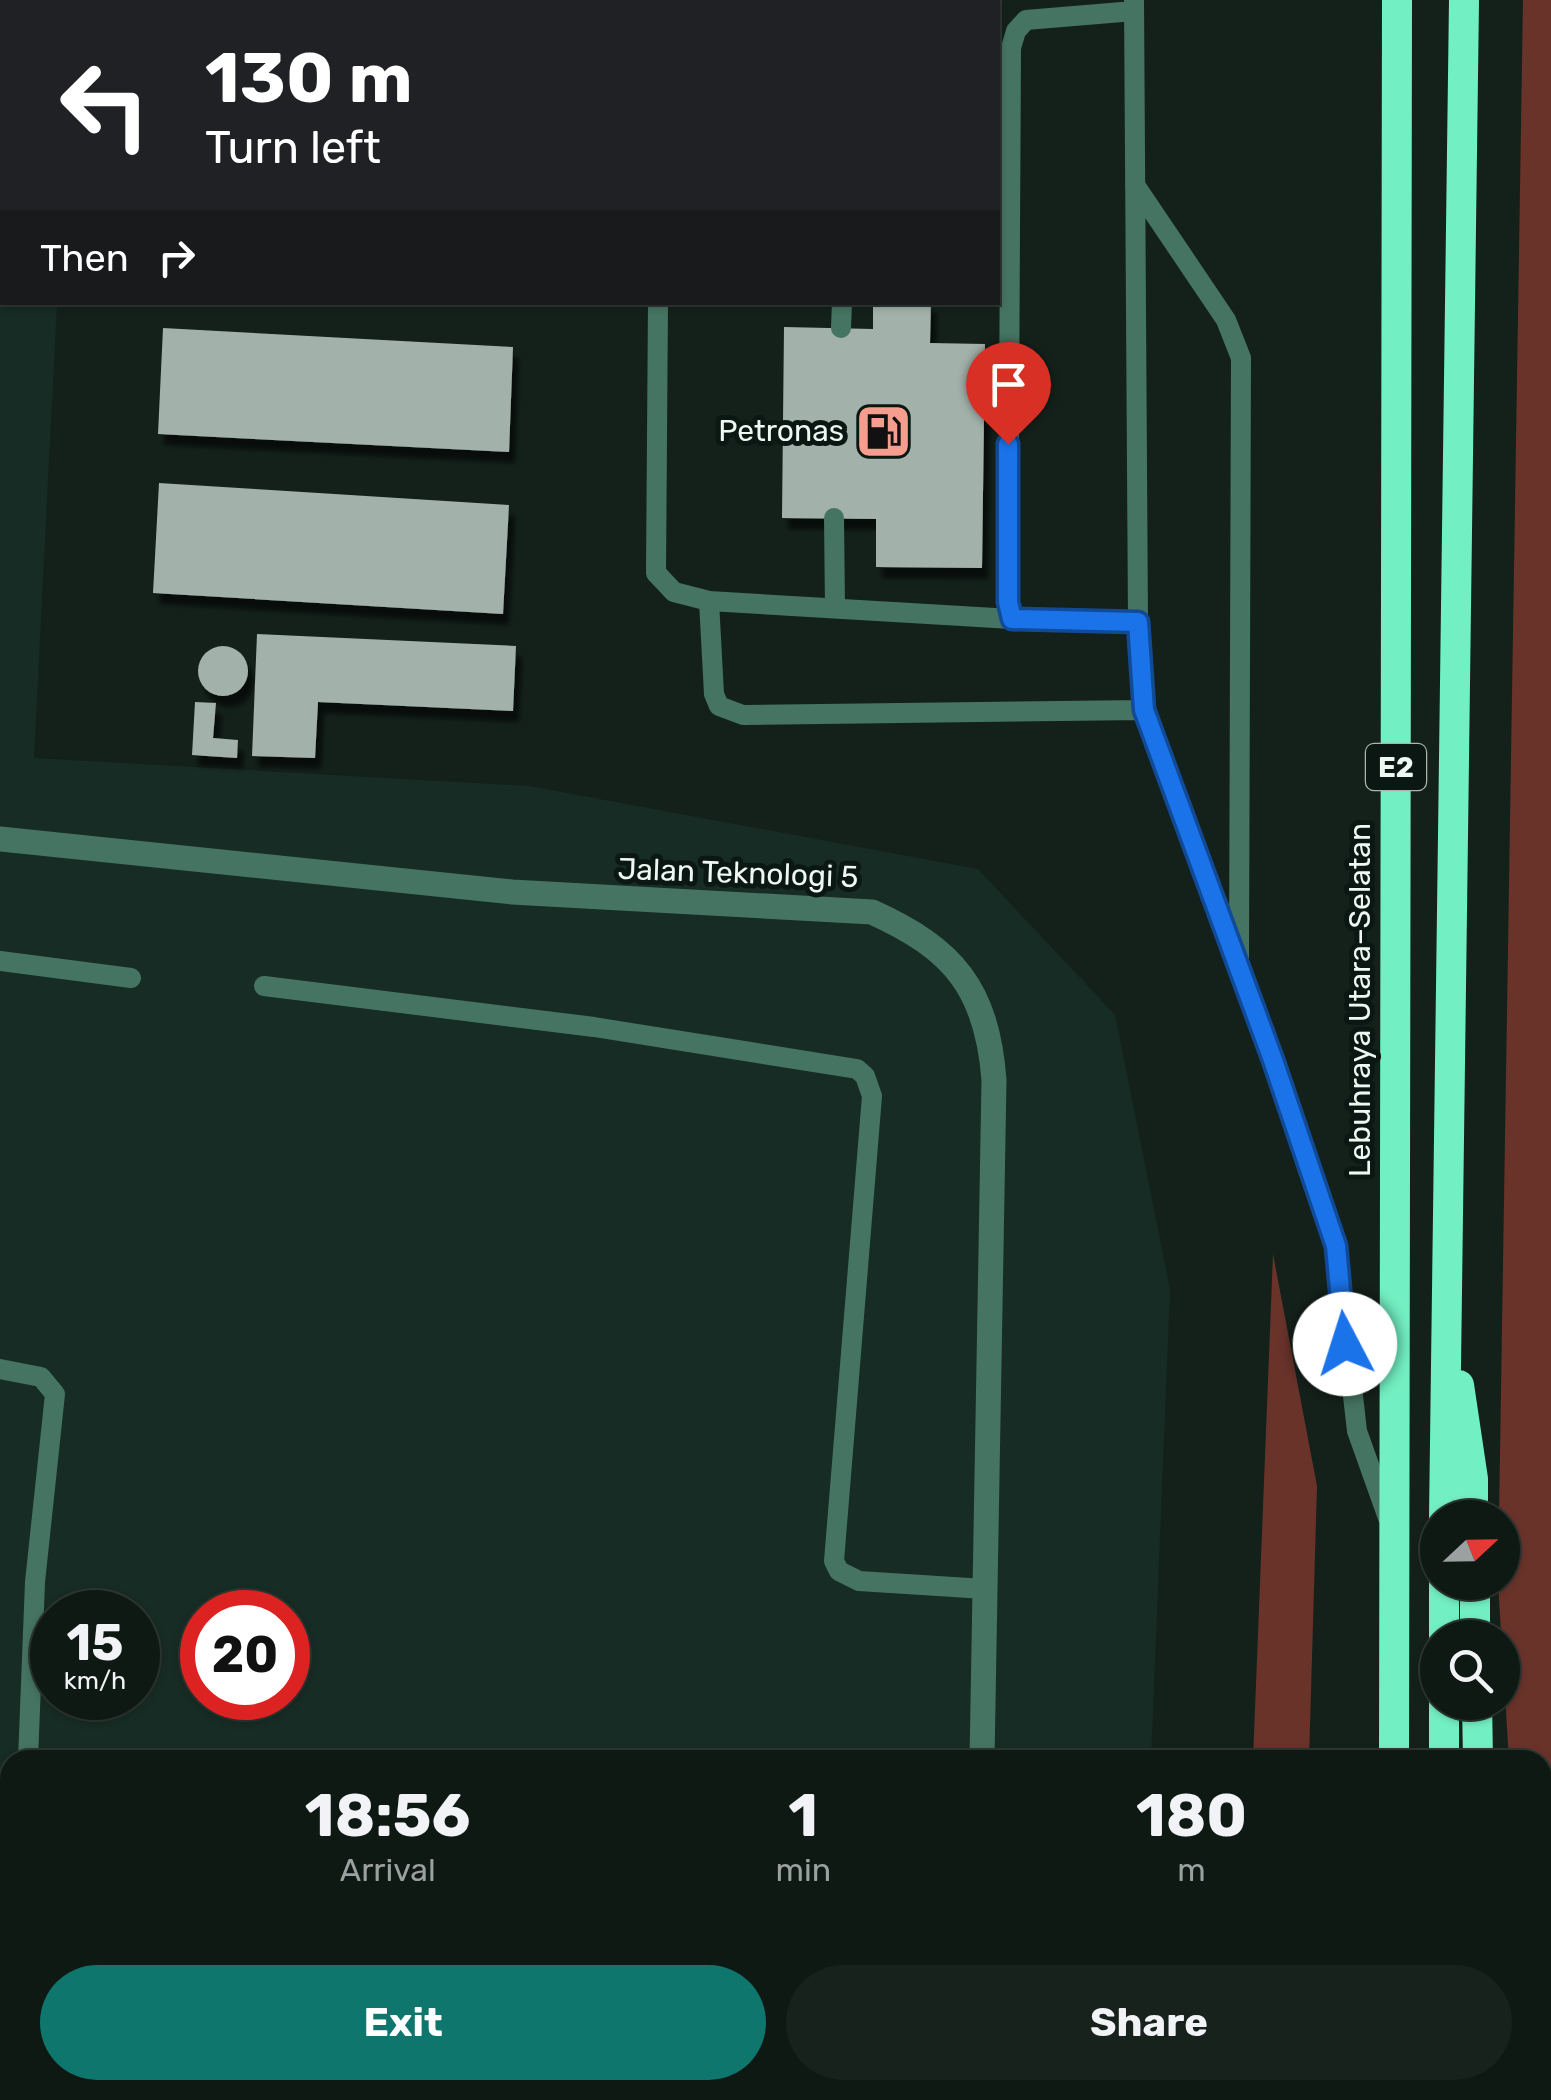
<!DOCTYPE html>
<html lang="en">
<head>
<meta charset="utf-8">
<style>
	body { margin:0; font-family:Rubik,sans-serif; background:#18221d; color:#f1f3f6; height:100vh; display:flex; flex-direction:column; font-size:38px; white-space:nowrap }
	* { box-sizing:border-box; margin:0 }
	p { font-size:32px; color:#9ba0a0 }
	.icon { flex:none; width:55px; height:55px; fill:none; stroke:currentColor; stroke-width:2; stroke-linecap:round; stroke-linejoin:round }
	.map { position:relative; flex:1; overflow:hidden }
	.sheet { position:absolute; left:0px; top:1750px; width:1552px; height:350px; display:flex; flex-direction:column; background:#0f1914; border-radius:30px 30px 0 0; box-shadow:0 2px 8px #0004,0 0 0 2px #2f3834 }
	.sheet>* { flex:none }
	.hud { position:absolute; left:0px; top:0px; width:1000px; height:305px; box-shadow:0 2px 8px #0004,0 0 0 2px #2f3834; background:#202124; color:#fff; overflow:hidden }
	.needle { width:65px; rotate:68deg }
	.fabs { position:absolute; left:1420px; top:1500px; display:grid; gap:20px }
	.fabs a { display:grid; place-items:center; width:100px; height:100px; border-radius:50%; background:#0f1914; box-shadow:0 2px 8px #0004,0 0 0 2px #2f3834; font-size:50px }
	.speed { position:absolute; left:30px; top:1590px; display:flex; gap:20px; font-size:50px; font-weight:700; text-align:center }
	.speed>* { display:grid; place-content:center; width:130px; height:130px; border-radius:50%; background:#0f1914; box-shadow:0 2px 8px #0004,0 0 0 2px #2f3834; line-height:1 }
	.speed small { font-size:25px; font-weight:400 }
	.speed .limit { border:15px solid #d22; background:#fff; color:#111 }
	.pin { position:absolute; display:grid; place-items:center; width:85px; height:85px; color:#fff; margin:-102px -42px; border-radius:50% 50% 50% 0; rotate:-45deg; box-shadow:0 0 10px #0007 }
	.pin .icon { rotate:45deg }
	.me { position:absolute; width:110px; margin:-55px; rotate:355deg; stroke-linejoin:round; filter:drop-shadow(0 0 8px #0008) }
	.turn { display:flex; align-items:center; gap:35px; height:210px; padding:0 40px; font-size:45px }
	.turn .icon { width:130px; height:130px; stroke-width:2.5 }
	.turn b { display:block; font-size:70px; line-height:85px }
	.then { display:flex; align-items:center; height:95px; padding:0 40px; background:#0003; gap:20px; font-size:38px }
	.eta { display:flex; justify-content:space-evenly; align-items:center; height:170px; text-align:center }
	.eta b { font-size:60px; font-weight:700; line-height:70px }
	.button { display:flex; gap:20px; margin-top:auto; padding:20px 40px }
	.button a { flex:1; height:115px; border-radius:60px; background:#0f766e; color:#fff; font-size:40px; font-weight:700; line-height:115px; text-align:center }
	.button a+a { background:#18221d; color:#f1f3f6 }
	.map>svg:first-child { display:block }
	.built { fill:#172c24; fill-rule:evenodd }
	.green { fill:#69332a }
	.building { fill:#a2b2aa; filter:url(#shadow) }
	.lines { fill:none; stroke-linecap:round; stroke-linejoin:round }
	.lane { stroke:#467462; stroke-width:20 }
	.street { stroke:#467462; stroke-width:25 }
	.highway { stroke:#73f0c3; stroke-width:30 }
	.route-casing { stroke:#114b97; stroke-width:25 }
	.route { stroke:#1a73e8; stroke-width:18 }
	.labels { text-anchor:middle; stroke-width:10; stroke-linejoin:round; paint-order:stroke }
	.shield { fill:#0b1712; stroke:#abb4b0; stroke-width:2.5 }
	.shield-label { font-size:28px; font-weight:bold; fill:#eff7f3 }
	.poi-label { font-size:30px; fill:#eff7f3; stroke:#0b1712; text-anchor:end }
	.street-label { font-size:30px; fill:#eff7f3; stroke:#0b1712 }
</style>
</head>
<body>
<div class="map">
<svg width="1551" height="2100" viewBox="0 0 1551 2100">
	<defs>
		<filter id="shadow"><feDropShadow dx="6" dy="11" stdDeviation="2.5" flood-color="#0009"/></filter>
	</defs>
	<rect width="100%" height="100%" fill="#14211b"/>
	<path class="built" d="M0,0H72L2,2V302L57,303L34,758L529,786L978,869L1115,1015L1170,1289L1151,1760H10V2090H1138V2100H0ZM52,1612H138V1698H52ZM202,1612H288V1698H202Z"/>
	<path class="green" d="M1523,0H1551V2100H1533L1532,2090H1542V1760H1509L1498,1583L1502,1582L1499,1517Z
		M1273,1254L1317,1486L1309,1760H1253Z"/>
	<path class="building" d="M873,302H931L930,343L985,344L982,568L876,567V519L782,518L784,327L873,329Z
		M163,328L513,347L509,452L158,434Z
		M159,483L509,505L503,614L153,593Z
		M257,634L516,646L513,711L318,702L315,758L252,756Z
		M198 671a25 25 0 1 1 50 0a25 25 0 1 1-50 0Z
		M195,702L216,703L213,738L238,740L237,758L192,755Z"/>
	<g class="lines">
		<path class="lane" d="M1134,0L1138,622L1143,710L1273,1060L1336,1246L1357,1431L1388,1518
			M41,2L42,0
			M1134,11L1026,20L1016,31L1011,48L1008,602L1012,619L1138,622
			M1135,185L1226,320L1241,358L1239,959
			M658,302L656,573L674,592L709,601L1012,619
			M841,328L842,302
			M834,518L835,608
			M709,601L714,694L719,706L743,715L1143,710
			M0,961L131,978
			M264,986L594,1027L857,1069L865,1076L872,1096L834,1561L839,1571L859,1581L985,1589
			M0,1369L41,1377L55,1394L35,1582L28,1760
			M0,2025L10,1953
			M105,2100L106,2090
			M815,2100L816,2090"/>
		<path class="street" d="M0,839L512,892L872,912C954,949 987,989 994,1080L982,1760
			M975,2100L976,2090"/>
		<path class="highway" d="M1459,1385L1473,1479V1518
			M1444,1518L1464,0
			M1444,1582V1638
			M1475,1582V1638
			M1444,1702V1760
			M1477,1702L1478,1760
			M1394,1760L1397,0
			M1444,2090V2100
			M1493,2090V2100
			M1393,2100V2090"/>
	</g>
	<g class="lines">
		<defs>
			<path id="route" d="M1008,444V602L1012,619L1138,622L1144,710L1273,1060L1336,1246L1345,1344"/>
		</defs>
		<use href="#route" class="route-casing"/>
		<use href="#route" class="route"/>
	</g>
	<defs>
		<symbol id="fuel-square" viewBox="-11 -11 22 22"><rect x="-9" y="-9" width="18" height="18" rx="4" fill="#f59d8e" stroke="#0b1712"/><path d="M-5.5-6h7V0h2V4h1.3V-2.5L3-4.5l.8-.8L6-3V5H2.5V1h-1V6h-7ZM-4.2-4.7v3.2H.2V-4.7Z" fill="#111"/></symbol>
	</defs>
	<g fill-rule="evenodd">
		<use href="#fuel-square" x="852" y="400" width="63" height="63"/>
	</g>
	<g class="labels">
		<rect class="shield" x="1366" y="744" width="60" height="46" rx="8"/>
		<g class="shield-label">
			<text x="1396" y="777">E2</text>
		</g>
		<g class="poi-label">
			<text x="844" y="441">Petronas</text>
		</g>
		<g class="street-label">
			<text transform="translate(738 873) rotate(2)" y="10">Jalan Teknologi 5</text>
			<text transform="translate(1360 1000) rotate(-90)" y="10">Lebuhraya Utara–Selatan</text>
		</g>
	</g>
</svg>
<div class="fabs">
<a><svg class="needle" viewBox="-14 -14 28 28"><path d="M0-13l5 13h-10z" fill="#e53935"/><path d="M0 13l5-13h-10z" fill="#9ba0a0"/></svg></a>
<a><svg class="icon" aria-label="search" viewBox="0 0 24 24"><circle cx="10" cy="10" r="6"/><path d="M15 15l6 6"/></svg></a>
</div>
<div class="speed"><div>15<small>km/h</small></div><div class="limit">20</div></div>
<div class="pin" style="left:1008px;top:444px;background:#d93025"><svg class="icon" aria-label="arrive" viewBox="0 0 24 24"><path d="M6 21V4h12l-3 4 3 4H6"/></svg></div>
<svg class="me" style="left:1345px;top:1344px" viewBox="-20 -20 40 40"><circle r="19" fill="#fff"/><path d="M0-13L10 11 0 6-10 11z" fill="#1a73e8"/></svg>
<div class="hud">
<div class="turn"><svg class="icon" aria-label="left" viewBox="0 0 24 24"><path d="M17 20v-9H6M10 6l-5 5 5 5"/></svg><div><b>130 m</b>Turn left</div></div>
<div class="then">Then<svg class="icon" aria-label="right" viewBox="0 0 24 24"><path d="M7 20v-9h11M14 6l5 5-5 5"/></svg></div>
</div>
<section class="sheet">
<div class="eta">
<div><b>18:56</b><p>Arrival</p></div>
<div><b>1</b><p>min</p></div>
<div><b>180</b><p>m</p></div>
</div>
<div class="button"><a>Exit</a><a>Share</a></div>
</section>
</div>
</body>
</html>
